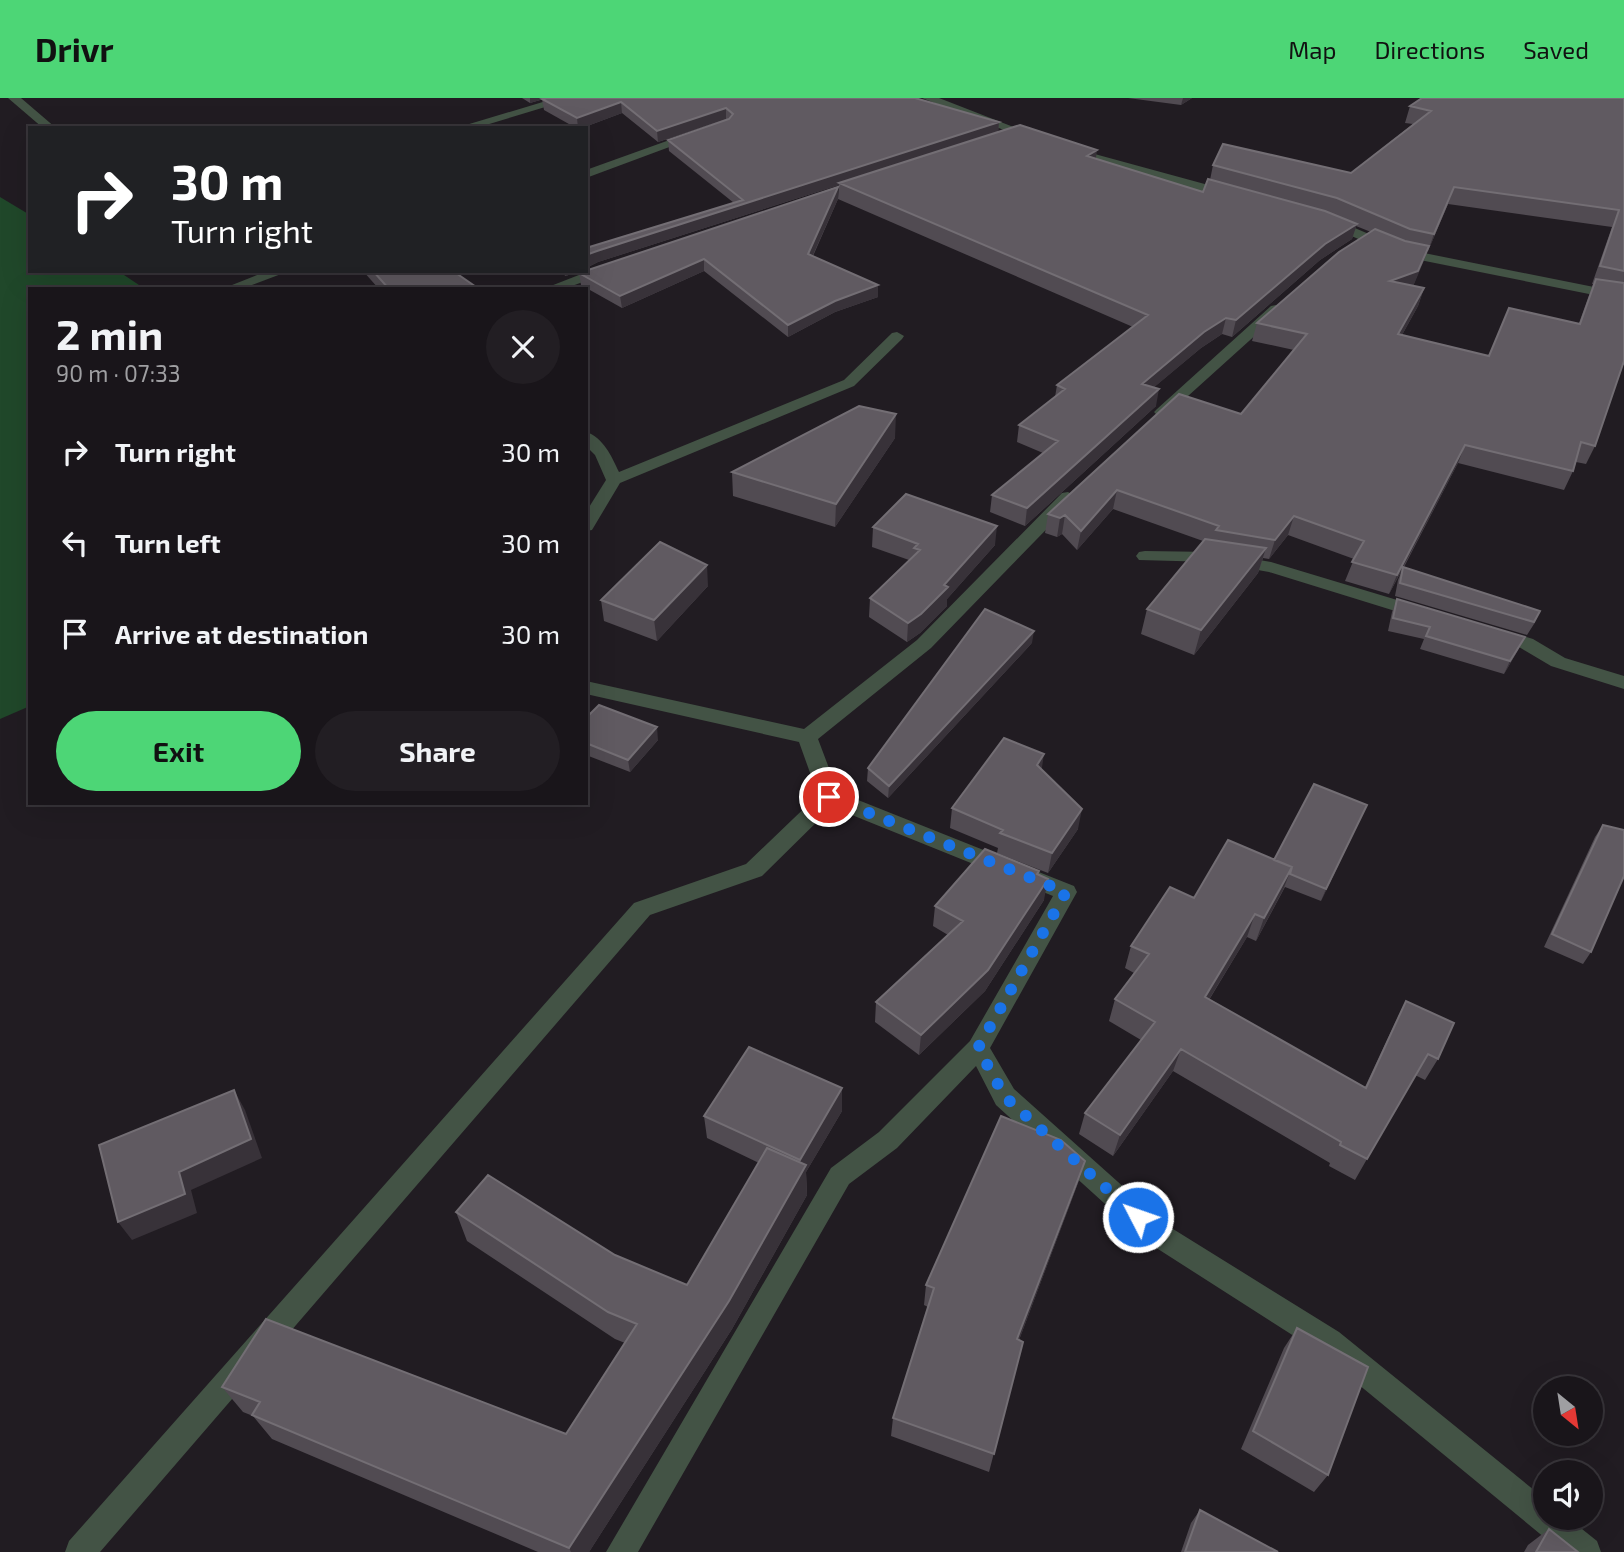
<!DOCTYPE html>
<html lang="en">
<head>
<meta charset="utf-8">
<style>
	body { margin:0; font-family:"Exo 2",sans-serif; background:#221e23; color:#f1f3f6; height:100vh; display:flex; flex-direction:column; font-size:26px; white-space:nowrap }
	* { box-sizing:border-box; margin:0 }
	p { font-size:23px; color:#9f9fa2 }
	.icon { flex:none; width:38px; height:38px; fill:none; stroke:currentColor; stroke-width:2; stroke-linecap:round; stroke-linejoin:round }
	.map { position:relative; flex:1; overflow:hidden }
	.drawer { position:absolute; left:28px; top:189px; width:560px; height:518px; display:flex; flex-direction:column; background:#19151a; border-radius:0px; box-shadow:0 7px 28px #0002,0 0 0 2px #373439 }
	.drawer>* { flex:none }
	.guide { position:absolute; left:28px; top:28px; width:560px; height:147px; border-radius:0px; box-shadow:0 7px 28px #0002,0 0 0 2px #373439; background:#202124; color:#fff; overflow:hidden }
	.needle { width:46px; rotate:150deg }
	.buttons { position:absolute; left:1533px; top:1278px; display:grid; gap:14px }
	.buttons a { display:grid; place-items:center; width:70px; height:70px; border-radius:50%; background:#19151a; box-shadow:0 7px 28px #0002,0 0 0 2px #373439; font-size:35px }
	.pin { position:absolute; display:grid; place-items:center; width:60px; height:60px; color:#fff; margin:-30px; border:4px solid #fff; border-radius:50%; box-shadow:0 2px 7px #0007 }
	.me { position:absolute; width:77px; margin:-38px; rotate:311deg; stroke-linejoin:round; filter:drop-shadow(0 0 5px #0008) }
	.turn { display:flex; align-items:center; gap:24px; height:147px; padding:0 28px; font-size:32px }
	.turn .icon { width:91px; height:91px; stroke-width:2.5 }
	.turn b { display:block; font-size:49px; line-height:60px }
	.round { display:grid; place-items:center; flex:none; width:74px; height:74px; border-radius:37px; background:#221e23 }
	.overview { display:flex; align-items:center; justify-content:space-between; height:119px; padding:0 28px }
	h1 { font-size:42px; font-weight:700; line-height:52px }
	.button { display:flex; gap:14px; margin-top:auto; padding:14px 28px }
	.button a { flex:1; height:80px; border-radius:42px; background:#4dd676; color:#111; font-size:28px; font-weight:700; line-height:80px; text-align:center }
	.button a+a { background:#221e23; color:#f1f3f6 }
	ul { padding:0; list-style:none }
	li { display:flex; align-items:center; gap:21px; height:91px; padding:0 28px }
	li div { flex:1 }
	li b { display:block; font-size:26px }
	li em { font-style:normal }
	header { display:flex; align-items:center; gap:42px; box-sizing:border-box; height:98px; padding:0 35px; background:#4dd676; color:#111 }
	header strong { font-size:33px }
	nav { display:flex; gap:38px; margin-inline-start:auto; font-size:24px }
	.map>svg:first-child { display:block }
	.water { fill:#20482a }
	.lines { fill:none; stroke-linecap:round; stroke-linejoin:round }
	.minor { fill:#435345; fill-rule:evenodd }
	.wall { fill:#514b52; fill-rule:evenodd }
	.shaded-wall { fill:#383239 }
	.building { fill:#605a61; stroke:#736e74; stroke-width:2 }
	.route { stroke:#1a73e8; stroke-width:12; stroke-dasharray:0 21.6 }
</style>
</head>
<body>
<header>
<strong>Drivr</strong>
<nav><a>Map</a><a>Directions</a><a>Saved</a></nav>
</header>
<div class="map">
<svg width="1624" height="1454" viewBox="0 0 1624 1454">
	<rect width="100%" height="100%" fill="#211c22"/>
	<path class="water" d="M0,99L30,117V173H118L145,191H30V608L0,621Z"/>
	<g class="lines">
		<path class="minor" d="M8,0H21L56,30H43Z
			M556,0H575L476,30H456Z
			M922,0H939L1042,40L1032,43Z
			M689,35L699,38L586,80V72Z
			M1069,49L1234,94L1236,97L1230,101L1065,56L1063,53Z
			M1329,119L1404,151L1624,195V203L1395,157L1324,126V120Z
			M607,166L614,170L612,173L564,191H543Z
			M267,173H289L241,191L232,187Z
			M1276,207L1283,211L1281,214L1167,317H1157L1154,314L1157,311L1271,208Z
			M897,234L904,238L902,241L854,288L620,385L592,432L586,433V414L606,382L595,357L586,348V334C603,339 612,359 619,374L844,282L892,235Z
			M1068,394L1076,399L1074,403L931,550L818,641L838,694L1074,788L1077,794L990,950L1014,991L1165,1126L1339,1234L1545,1401V1419H1567L1597,1443L1601,1454H1562L1319,1254L1147,1144L996,1007L976,968L897,1050L849,1086L638,1454H606L831,1070L879,1034L970,943L1053,798L832,709L762,778L650,817L100,1454H65L69,1443L634,805L746,766L818,697L799,644L586,596V583L804,631L917,542L1062,395Z
			M1145,453L1213,454L1271,464L1427,511L1430,515L1421,521L1269,474L1213,464L1139,462L1136,458L1139,454Z
			M1496,530L1533,541L1565,560L1624,578V591L1551,568L1519,549L1489,540L1487,536Z"/>
	</g>
	<path class="wall" d="M522,0H547L530,5Z
		M547,0L999,24L998,34L1095,61L1203,94L1210,82L1213,67L1351,75L1413,26L1405,25L1410,8L1624,0V267H1623L1595,348L1586,366L1576,364L1573,373L1564,392L1458,365L1404,469L1540,513L1534,526L1527,537L1395,498L1398,482L1402,472L1389,496L1345,483L1354,461L1288,437L1269,461L1263,460L1258,475L1194,557L1141,536L1147,511L1203,443L1113,411L1077,452L1062,436L1057,439L1045,435L1048,416L1241,316L1294,252L1252,243L1257,225L1371,134L1356,128L1352,141L1320,162L1232,239L1222,236L1201,250L1154,289L1156,308L1025,428L990,414L992,397L1043,355L1017,344L1019,327L1055,299L1057,287L1133,229L838,101L839,87L598,164L586,170V150L734,105L669,53L668,42L727,21L658,44L622,15L582,30H576L544,12L542,1ZM1448,106L1612,129L1592,186H1593L1579,225L1489,258L1402,237L1418,208L1424,190L1413,188L1427,153H1428Z
		M1128,0H1192L1181,7Z
		M838,101L813,158L878,187V199L835,214L788,239L704,173L622,210L581,187L579,175Z
		M363,173H453L479,191H379Z
		M557,173H578L566,178Z
		M895,340L835,429L733,398L732,374Z
		M873,429L995,447L947,501V508L920,535L907,544L869,519L870,500L909,462L872,449Z
		M708,488L657,543L604,523L601,502Z
		M1397,501L1518,552L1504,576L1420,551L1424,541L1388,533L1392,514Z
		M1032,545L888,700L867,683L868,670Z
		M586,620L658,642L630,674L586,657Z
		M1042,672L1078,731L1048,775L997,755L998,750L950,730L952,710Z
		M1361,720L1321,803L1285,789L1256,843L1247,839L1209,902L1365,989L1395,925L1406,903L1438,961L1425,982L1415,977L1355,1082L1329,1068L1330,1065L1173,973L1113,1058L1079,1036L1085,1015L1141,942L1109,923L1115,901L1134,875L1125,870L1131,848L1194,800Z
		M1603,727L1591,854L1583,866L1544,849L1595,739Z
		M1039,773V777L1044,802L985,893L919,957L875,924L876,904L948,837L933,828L935,808Z
		M842,990V1013L806,1074L807,1097L732,1231L589,1454H538L272,1341L253,1318L243,1314L222,1289L566,1336L625,1245L615,1241L467,1143L456,1114L615,1157L687,1187L759,1065L707,1040L704,1018Z
		M1085,1063L1078,1085L1019,1242L1023,1244L989,1374L891,1338L893,1320L928,1209L924,1207L926,1187Z
		M1297,1230L1328,1377L1314,1394L1241,1351L1284,1250Z
		M1200,1412L1278,1454H1181L1191,1425Z
		M1549,1431L1578,1454H1524L1528,1447Z"/>
	<path class="shaded-wall" d="M530,0H547L530,5Z
		M1183,0H1192L1181,7Z
		M621,4L622,15L582,30H578L577,20Z
		M726,10V21L658,44L657,33Z
		M999,24L998,35L839,85V87L598,164L586,170V157L597,153Z
		M1097,52L1095,67L1087,58Z
		M838,89V101L808,168V156Z
		M1454,89L1448,106L1428,153L1434,136Z
		M1357,126L1352,141L1320,162L1232,239L1236,222L1325,146Z
		M1429,148L1423,165L1412,191L1390,183Z
		M704,161V173L622,210L620,198Z
		M565,173H578L566,178Z
		M878,187V199L835,214L788,239V227L835,203Z
		M1424,190L1418,208L1392,255L1398,236Z
		M1226,220L1222,236L1201,250L1139,302L1142,286L1204,234Z
		M1159,291L1156,308L1025,428L1027,410Z
		M896,316L895,340L835,429L836,406Z
		M1465,347L1458,365L1389,496L1397,477Z
		M1117,392L1113,411L1077,452L1081,433Z
		M1065,417L1062,436L1057,439L1060,420Z
		M1294,418L1288,437L1269,461L1275,442Z
		M997,428L995,447L947,501V508L920,535L907,544L908,525L944,487Z
		M1266,450L1258,475L1194,557L1201,532Z
		M707,467L708,488L657,543L654,522Z
		M1034,533L1032,545L888,700L889,688Z
		M1525,539L1518,552L1504,576L1510,563Z
		M657,629L658,642L630,674L628,662Z
		M1044,656L1041,676L1037,667Z
		M1367,707L1361,720L1321,803L1326,791Z
		M1082,711L1078,731L1048,775L1052,755Z
		M1292,769L1283,792L1256,843L1264,820Z
		M1048,781L1044,802L985,893L919,957L921,937Z
		M1255,816L1247,839L1197,921L1205,899Z
		M1181,951L1173,973L1113,1058L1120,1037Z
		M842,990V1013L806,1074L807,1097L732,1231L589,1454H571L569,1450L800,1078V1062Z
		M234,992L245,1012L262,1060L191,1092L197,1115L132,1142L118,1124L179,1074Z
		M1085,1063L1078,1085L1012,1261L1017,1241Z"/>
	<path class="building" d="M547,0H915L999,24L597,153L586,157V150L743,102L668,42L729,21L733,16L726,10L657,33L621,4L577,20L542,1Z
		M1422,0H1624V173L1600,168L1619,112L1454,89L1434,136L1410,131L1337,100L1213,67L1223,46L1351,75L1431,13L1410,8Z
		M1020,27L1097,52L1087,58L1203,94L1208,81L1325,113L1357,126L1325,146L1236,222L1226,220L1204,234L1142,286L1159,291L1027,410L992,397L1058,343L1019,327L1065,291L1057,287L1148,217L839,85Z
		M838,89L808,156L878,187L835,203L788,227L704,161L620,198L579,175Z
		M1375,131L1405,143L1429,148L1418,173L1390,183L1424,190L1398,236L1489,258L1509,210L1580,226L1596,181L1624,185V263L1595,348L1581,344L1573,373L1465,347L1397,477L1352,464L1364,443L1294,418L1275,442L1216,432L1219,428L1117,392L1081,433L1065,417L1060,420L1048,416L1179,296L1241,316L1307,236L1257,225L1339,154Z
		M373,173H453L479,191H389Z
		M859,308L896,316L836,406L732,374Z
		M906,396L997,428L944,487L948,489L921,516L908,525L870,500L920,452L914,450L918,446L873,429Z
		M1205,441L1266,450L1201,532L1147,511Z
		M660,444L707,467L654,522L601,502Z
		M1403,469L1540,513L1534,524L1400,485Z
		M1397,501L1525,539L1510,563L1426,538L1430,529L1393,520Z
		M985,511L1034,533L889,688L868,670Z
		M599,607L657,629L628,662L586,645V620Z
		M1004,640L1044,656L1037,667L1082,711L1052,755L1000,735L1003,732L952,710Z
		M1314,686L1367,707L1326,791L1290,776L1292,769L1274,762Z
		M1603,727L1624,732V778L1591,854L1552,836Z
		M1228,742L1292,769L1264,820L1255,816L1205,899L1366,990L1406,903L1454,925L1438,961L1428,956L1367,1061L1340,1047L1341,1044L1181,951L1120,1037L1085,1015L1155,924L1115,901L1149,856L1131,848L1170,789L1194,800Z
		M985,751L1039,773L1037,776L1048,781L988,872L921,937L876,904L963,823L935,808Z
		M749,949L842,990L800,1062L704,1018Z
		M234,992L251,1041L179,1074L185,1096L118,1124L99,1047Z
		M1001,1018L1061,1042L1085,1063L1017,1241L1023,1244L994,1356L893,1320L934,1190L926,1187Z
		M767,1050L806,1067L729,1203L569,1450L252,1317L260,1304L222,1289L266,1221L566,1336L637,1226L608,1214L456,1114L488,1077L615,1157L687,1187Z
		M1297,1230L1368,1269L1328,1377L1253,1333Z
		M1200,1412L1278,1454H1185Z
		M1549,1431L1578,1454H1536Z"/>
	<g class="lines">
		<path class="route" d="M829,699L1066,794L978,950L1005,999L1138,1119"/>
	</g>
</svg>
<div class="buttons">
<a><svg class="needle" viewBox="-14 -14 28 28"><path d="M0-13l5 13h-10z" fill="#e53935"/><path d="M0 13l5-13h-10z" fill="#9f9fa2"/></svg></a>
<a><svg class="icon" aria-label="sound" viewBox="0 0 24 24"><path d="M4 9h4l5-4v14l-5-4H4zM17 9q2 3 0 6"/></svg></a>
</div>
<div class="pin" style="left:829px;top:699px;background:#d93025"><svg class="icon" aria-label="arrive" viewBox="0 0 24 24"><path d="M6 21V4h12l-3 4 3 4H6"/></svg></div>
<svg class="me" style="left:1138px;top:1119px" viewBox="-20 -20 40 40"><circle r="17" fill="#1a73e8" stroke="#fff" stroke-width="3"/><path d="M0-11L8 9 0 5-8 9z" fill="#fff"/></svg>
<div class="guide">
<div class="turn"><svg class="icon" aria-label="right" viewBox="0 0 24 24"><path d="M7 20v-9h11M14 6l5 5-5 5"/></svg><div><b>30 m</b>Turn right</div></div>
</div>
<section class="drawer">
<div class="overview"><div><h1>2 min</h1><p>90 m · 07:33</p></div><a class="round"><svg class="icon" aria-label="close" viewBox="0 0 24 24"><path d="M6 6l12 12M18 6L6 18"/></svg></a></div>
<ul>
<li><svg class="icon" aria-label="right" viewBox="0 0 24 24"><path d="M7 20v-9h11M14 6l5 5-5 5"/></svg><div><b>Turn right</b></div><em>30 m</em></li>
<li><svg class="icon" aria-label="left" viewBox="0 0 24 24"><path d="M17 20v-9H6M10 6l-5 5 5 5"/></svg><div><b>Turn left</b></div><em>30 m</em></li>
<li><svg class="icon" aria-label="arrive" viewBox="0 0 24 24"><path d="M6 21V4h12l-3 4 3 4H6"/></svg><div><b>Arrive at destination</b></div><em>30 m</em></li>
</ul>
<div class="button"><a>Exit</a><a>Share</a></div>
</section>
</div>
</body>
</html>
